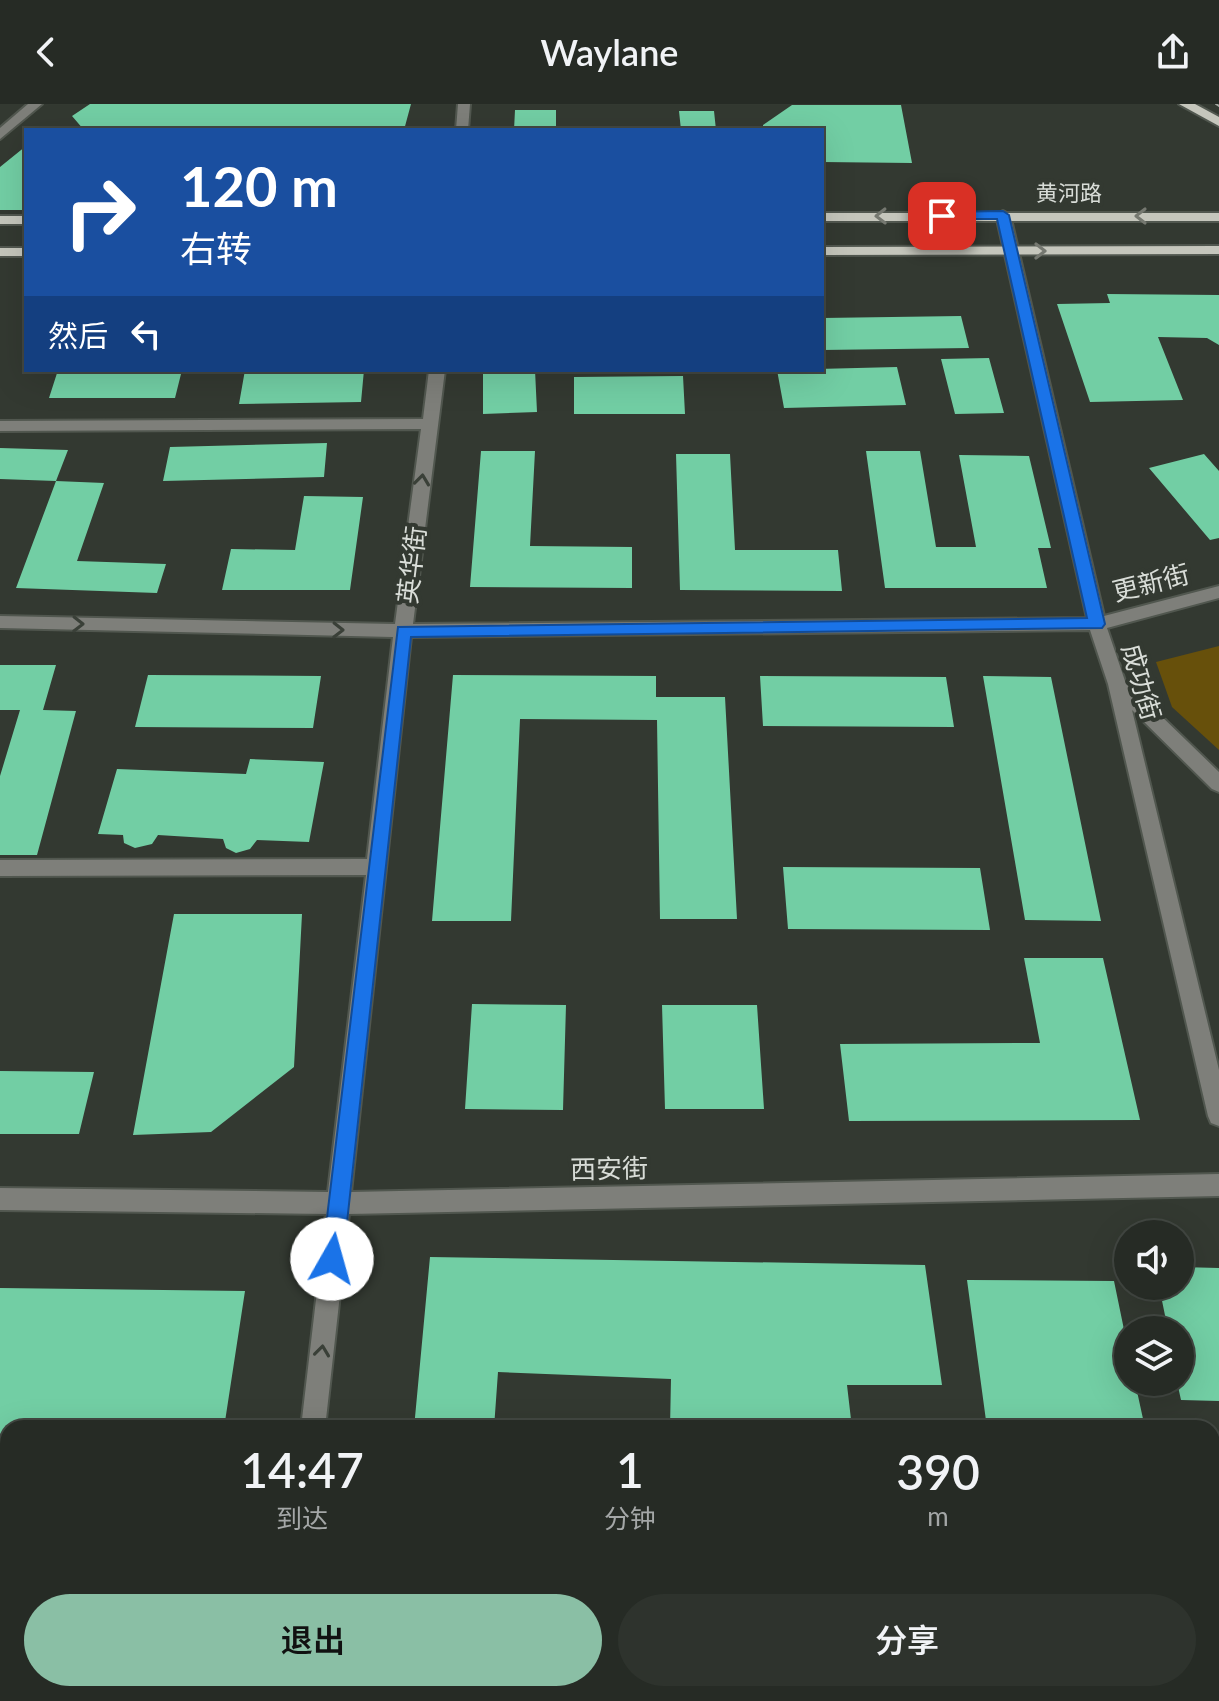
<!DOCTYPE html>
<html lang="zh">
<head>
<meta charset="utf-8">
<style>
	body { margin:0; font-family:Lato,"Noto Sans SC",sans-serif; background:#2e332d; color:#f1f3f6; height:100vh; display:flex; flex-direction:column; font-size:30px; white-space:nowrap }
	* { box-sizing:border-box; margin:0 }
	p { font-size:26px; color:#a4a7a7 }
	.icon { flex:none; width:44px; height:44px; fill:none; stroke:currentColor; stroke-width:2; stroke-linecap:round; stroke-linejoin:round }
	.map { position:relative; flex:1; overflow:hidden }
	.side { position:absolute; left:0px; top:1316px; width:1220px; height:282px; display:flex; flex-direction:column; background:#262b25; border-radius:24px 24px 0 0; box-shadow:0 8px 32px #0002,0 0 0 2px #424742 }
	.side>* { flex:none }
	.guide { position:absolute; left:24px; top:24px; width:800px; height:244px; border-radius:0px; box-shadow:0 8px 32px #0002,0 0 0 2px #424742; background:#1a4fa0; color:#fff; overflow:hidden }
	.buttons { position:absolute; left:1114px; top:1116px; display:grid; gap:16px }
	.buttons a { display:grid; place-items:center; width:80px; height:80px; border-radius:50%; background:#262b25; box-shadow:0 8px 32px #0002,0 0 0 2px #424742; font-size:40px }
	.pin { position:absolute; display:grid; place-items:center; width:68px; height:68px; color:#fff; margin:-34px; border-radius:16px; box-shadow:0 4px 12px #0006 }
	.me { position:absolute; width:88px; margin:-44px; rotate:7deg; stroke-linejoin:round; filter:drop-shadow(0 0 6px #0008) }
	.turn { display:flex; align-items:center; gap:28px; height:168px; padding:0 24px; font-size:36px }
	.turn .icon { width:104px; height:104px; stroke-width:2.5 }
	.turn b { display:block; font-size:56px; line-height:68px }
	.then { display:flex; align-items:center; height:76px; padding:0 24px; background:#0003; gap:16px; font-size:30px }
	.eta { display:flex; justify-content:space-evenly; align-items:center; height:136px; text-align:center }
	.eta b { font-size:48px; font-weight:600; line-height:56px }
	.cta { display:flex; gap:16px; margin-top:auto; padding:16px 24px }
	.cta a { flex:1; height:92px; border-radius:48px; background:#8abfa5; color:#111; font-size:32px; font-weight:600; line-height:92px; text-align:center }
	.cta a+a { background:#2e332d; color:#f1f3f6 }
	header { display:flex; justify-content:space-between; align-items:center; height:104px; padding:0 24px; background:#262b25; font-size:36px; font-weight:600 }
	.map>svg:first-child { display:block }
	.green { fill:#67500b }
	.building { fill:#72cea4 }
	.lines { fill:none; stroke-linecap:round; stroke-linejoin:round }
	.minor-casing { stroke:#51574f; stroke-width:4 }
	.major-casing { stroke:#51574f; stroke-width:4 }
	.minor { fill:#7e7f7a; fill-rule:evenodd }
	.major { fill:#c5c6bc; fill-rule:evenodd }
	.tram { stroke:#a4a8a2; stroke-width:2 }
	.oneway { stroke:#757870 }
	.oneway2 { stroke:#3a4038 }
	.route { fill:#1a73e8; stroke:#114b97; stroke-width:2 }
	.labels { text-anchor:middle; stroke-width:8; stroke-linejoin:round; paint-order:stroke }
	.far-street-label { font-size:22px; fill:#d9ddd8; stroke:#333931 }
	.street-label { font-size:26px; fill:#d9ddd8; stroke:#333931 }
</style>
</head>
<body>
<header><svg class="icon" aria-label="back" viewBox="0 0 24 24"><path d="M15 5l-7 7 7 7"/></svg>Waylane<svg class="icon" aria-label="share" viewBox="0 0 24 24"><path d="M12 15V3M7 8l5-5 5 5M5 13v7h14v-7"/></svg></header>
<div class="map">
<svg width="1219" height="1597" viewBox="0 0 1219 1597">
	<rect width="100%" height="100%" fill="#333931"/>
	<path class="green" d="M1219,542V646L1172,603L1156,558Z"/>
	<path class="building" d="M90,0H411L404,26H84L72,12Z
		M792,1H901L912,59L822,58V26H763V21Z
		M515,6H556V26H514Z
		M679,7H714L716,26H681Z
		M26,42V106H0V63Z
		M1107,190L1219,191V241L1207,234L1158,233L1183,296L1090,298L1057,200L1110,199Z
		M961,212L969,244L822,246V214Z
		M989,254L1004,309L955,310L941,255Z
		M897,263L906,301L784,304L777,266Z
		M58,266H182L175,294H49Z
		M245,266H364L361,298L239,300Z
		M483,266H535L537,308L483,310Z
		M683,272L685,310H574V273Z
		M327,339L324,373L163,377L170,343Z
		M0,344L68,346L56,377L0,375Z
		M481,347H535L530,442L632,443V484L470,483Z
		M866,347H920L936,443H976L959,351L1029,352L1051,444H1038L1047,484H885Z
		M676,350H730L735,446H838L842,487L680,486Z
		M1204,350L1219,367V434L1210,436L1149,364Z
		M56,377L104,379L77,457L166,460L157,489L16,484Z
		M304,392L363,393L350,486H222L231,445L295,446Z
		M0,561H56L43,606L76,607L37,751H0V672L20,606H0Z
		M148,571L321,572L313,624L135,623Z
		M453,571L656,572V593H725L737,815H660L657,616L520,615L511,817H432Z
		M760,572L946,573L954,623L763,622Z
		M983,572L1051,573L1101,817L1025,816Z
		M250,655L324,658L309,738L257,736L250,745L236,749L226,744L223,735L158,731L152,740L135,744L124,739L123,731L98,730L117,665L246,670Z
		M783,763L980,764L990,826L788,825Z
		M174,810H302L294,963L211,1028L133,1031Z
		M1024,854H1103L1140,1016L849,1017L840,940L1040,939Z
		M472,900L566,901L563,1006L465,1005Z
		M662,901H757L764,1005H665Z
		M0,967L94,968L79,1030H0Z
		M430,1153L925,1161L942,1281H847L852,1324H670L671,1275L498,1268L494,1324H414Z
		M1180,1163L1219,1164V1297L1181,1296L1177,1278H1180V1226H1168L1159,1182H1180Z
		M967,1176L1114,1177L1128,1245V1278H1135L1145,1324H987Z
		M0,1184L245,1187L224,1324H8V1353L0,1352Z
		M1212,1327L1219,1328V1435L1212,1434Z
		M1212,1542H1219V1597H1162L1161,1590H1212Z
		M80,1590H185L183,1597H79Z
		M390,1590H1118L1119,1597H389Z"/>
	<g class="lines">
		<defs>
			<path id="minor" d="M28,0H42L0,35V24Z
				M458,0H470L468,26H456Z
				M1003,107L1010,111L1104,512L1219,482V494L1107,524L1125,577L1219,668V688L1212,685L1132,606L1219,966V1022L1211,1019L1208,1012L1108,580L1090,526L411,533L351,1088L1219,1070V1092L349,1110L325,1324H301L326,1110L0,1106V1084L328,1088L366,771L0,772V756L367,755L393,533L0,524V512L395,520L421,325L0,327V317L423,315L429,266H445L413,520L1087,514L996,111Z
				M269,1590H297L296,1597H268Z"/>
			<path id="major" d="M1179,0H1195L1219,13V22Z
				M822,109H1219V117H822Z
				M0,112H26V120H0Z
				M1219,142V150L822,151V143Z
				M0,144H26V152H0Z"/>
		</defs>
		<use href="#minor" class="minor-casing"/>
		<use href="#major" class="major-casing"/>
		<use href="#minor" class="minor"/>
		<use href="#major" class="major"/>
		<path class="tram" d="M1216,0L1219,2"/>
	</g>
	<defs><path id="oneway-chevron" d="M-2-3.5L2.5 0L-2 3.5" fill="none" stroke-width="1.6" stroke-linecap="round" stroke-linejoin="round" transform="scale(2)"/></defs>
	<g class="oneway">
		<use href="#oneway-chevron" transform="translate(881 112) rotate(179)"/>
		<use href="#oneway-chevron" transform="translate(1141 112) rotate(-180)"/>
		<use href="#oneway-chevron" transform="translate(1040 147)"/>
	</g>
	<g class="oneway2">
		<use href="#oneway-chevron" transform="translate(422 376) rotate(-83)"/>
		<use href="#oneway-chevron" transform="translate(78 520) rotate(1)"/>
		<use href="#oneway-chevron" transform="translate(338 526) rotate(1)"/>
		<use href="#oneway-chevron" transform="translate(322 1247) rotate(-83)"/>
	</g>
	<path class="route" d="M1003,107L1009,111L1105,520L1102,524L411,533L343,1155L340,1162L332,1166L325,1162L322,1155L398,523L1087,514L997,115H942L936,112L942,108Z"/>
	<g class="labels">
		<g class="far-street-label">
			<text x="1069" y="97">黄河路</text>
		</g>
		<g class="street-label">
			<text transform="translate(412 461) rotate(-83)" y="9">英华街</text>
			<text transform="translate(1151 479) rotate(-14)" y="9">更新街</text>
			<text transform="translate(1141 578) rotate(74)" y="9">成功街</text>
			<text transform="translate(609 1065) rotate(-1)" y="9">西安街</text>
		</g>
	</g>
</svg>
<div class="buttons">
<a><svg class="icon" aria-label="sound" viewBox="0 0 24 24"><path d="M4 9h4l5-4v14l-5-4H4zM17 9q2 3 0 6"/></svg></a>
<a><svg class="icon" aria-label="layers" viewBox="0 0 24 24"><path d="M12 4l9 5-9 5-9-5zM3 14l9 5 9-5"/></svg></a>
</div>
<div class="pin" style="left:942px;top:112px;background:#d93025"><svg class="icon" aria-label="arrive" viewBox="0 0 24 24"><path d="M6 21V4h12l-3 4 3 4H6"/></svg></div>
<svg class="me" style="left:332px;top:1155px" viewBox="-20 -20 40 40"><circle r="19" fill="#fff"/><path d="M0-13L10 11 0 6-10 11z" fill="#1a73e8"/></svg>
<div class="guide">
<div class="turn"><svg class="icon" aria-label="right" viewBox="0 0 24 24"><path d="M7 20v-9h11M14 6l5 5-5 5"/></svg><div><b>120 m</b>右转</div></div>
<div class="then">然后<svg class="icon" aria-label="left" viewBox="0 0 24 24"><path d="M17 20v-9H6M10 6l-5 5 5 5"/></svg></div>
</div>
<section class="side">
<div class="eta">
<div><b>14:47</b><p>到达</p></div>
<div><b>1</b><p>分钟</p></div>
<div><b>390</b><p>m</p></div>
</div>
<div class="cta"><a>退出</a><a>分享</a></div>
</section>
</div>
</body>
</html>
